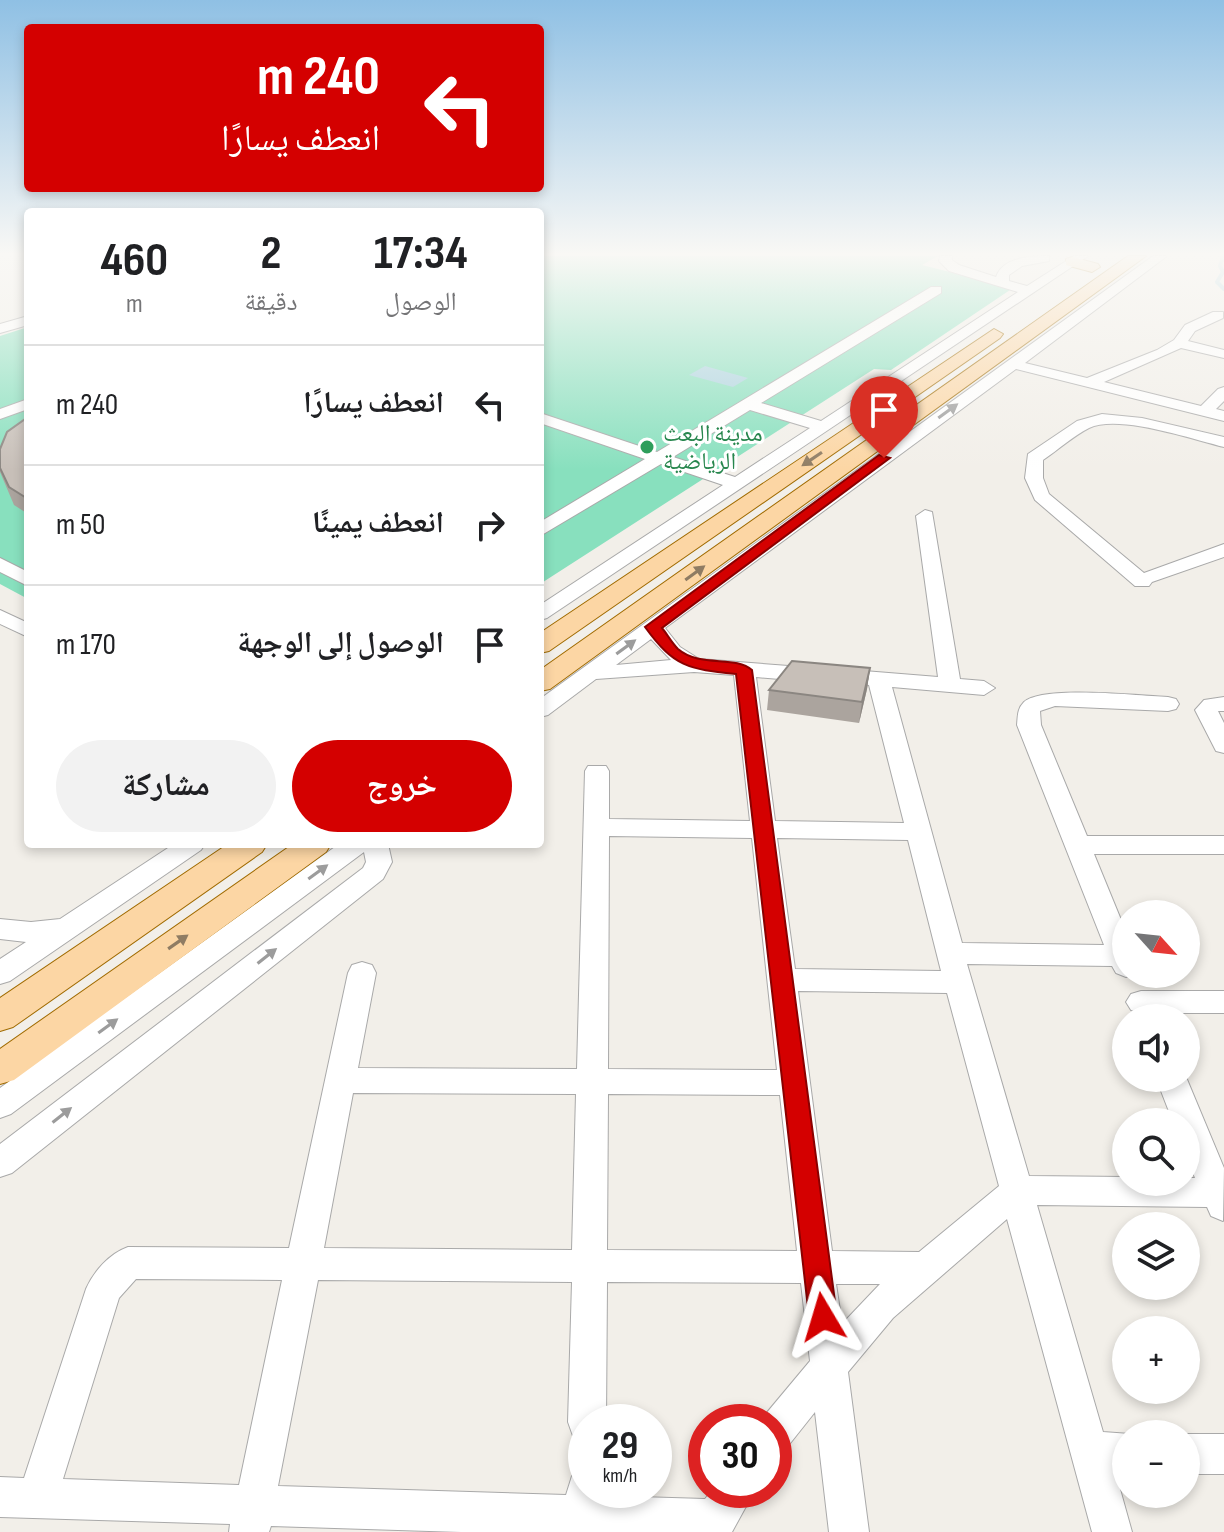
<!DOCTYPE html>
<html lang="ar">
<head>
<meta charset="utf-8">
<style>
	body { margin:0; font-family:"Sofia Sans Condensed","Noto Naskh Arabic",sans-serif; background:#f2f2f2; color:#202124; direction:rtl; height:100vh; display:flex; flex-direction:column; font-size:30px; white-space:nowrap }
	* { box-sizing:border-box; margin:0 }
	p { font-size:26px; color:#757577 }
	.icon { flex:none; width:44px; height:44px; fill:none; stroke:currentColor; stroke-width:2; stroke-linecap:round; stroke-linejoin:round }
	.map { position:relative; flex:1; overflow:hidden; direction:ltr }
	.drawer { position:absolute; left:24px; top:208px; width:520px; height:640px; display:flex; flex-direction:column; background:#fff; border-radius:8px; box-shadow:0 4px 12px #0003; direction:rtl }
	.drawer>* { flex:none }
	.hud { position:absolute; left:24px; top:24px; width:520px; height:168px; border-radius:8px; box-shadow:0 4px 12px #0003; direction:rtl; background:#d40000; color:#fff; overflow:hidden }
	.needle { width:52px; rotate:117deg }
	.buttons { position:absolute; left:1112px; top:900px; display:grid; gap:16px }
	.buttons a { display:grid; place-items:center; width:88px; height:88px; border-radius:50%; background:#fff; box-shadow:0 4px 12px #0003; font-size:40px }
	.speed { position:absolute; left:568px; top:1404px; display:flex; gap:16px; font-size:40px; font-weight:700; text-align:center }
	.speed>* { display:grid; place-content:center; width:104px; height:104px; border-radius:50%; background:#fff; box-shadow:0 4px 12px #0003; line-height:1 }
	.speed small { font-size:20px; font-weight:400 }
	.speed .limit { border:12px solid #d22; background:#fff; color:#111 }
	.pin { position:absolute; display:grid; place-items:center; width:68px; height:68px; color:#fff; margin:-82px -34px; border-radius:50% 50% 50% 0; rotate:-45deg; box-shadow:0 0 8px #0007 }
	.pin .icon { rotate:45deg }
	.me { position:absolute; width:88px; margin:-44px; rotate:353deg; stroke-linejoin:round; filter:drop-shadow(0 0 6px #0008) }
	.turn { display:flex; align-items:center; gap:28px; height:168px; padding:0 32px; font-size:36px }
	.turn .icon { width:104px; height:104px; stroke-width:2.5 }
	.turn b { display:block; font-size:56px; line-height:68px }
	.eta { display:flex; justify-content:space-evenly; align-items:center; height:136px; text-align:center }
	.eta b { font-size:48px; font-weight:700; line-height:56px }
	.button { display:flex; gap:16px; margin-top:auto; padding:16px 32px }
	.button a { flex:1; height:92px; border-radius:48px; background:#d40000; color:#fff; font-size:32px; font-weight:700; line-height:92px; text-align:center }
	.button a+a { background:#f2f2f2; color:#202124 }
	ul { padding:0; list-style:none }
	li { display:flex; align-items:center; gap:24px; height:120px; padding:0 32px; border-top:2px solid #e0e0e0 }
	li div { flex:1 }
	li b { display:block; font-size:30px }
	li em { font-style:normal }
	.map>svg:first-child { display:block }
	.pitch { fill:#88e0be }
	.water { fill:#aad3df }
	.lines { fill:none; stroke-linecap:round; stroke-linejoin:round }
	.stream { stroke:#aad3df; stroke-width:4 }
	.minor-casing { stroke:#a9a9a9; stroke-width:2 }
	.major-casing { stroke:#a06b00; stroke-width:2 }
	.minor { fill:#fff; fill-rule:evenodd }
	.major { fill:#fcd6a4; fill-rule:evenodd }
	.wall { fill:#aba49e }
	.shaded-wall { fill:#8b8681 }
	.building { fill:#c7bfb8; stroke:#8b8681; stroke-width:2 }
	.oneway { fill:#9c9c9c }
	.oneway2 { fill:#8f7c63 }
	.route { fill:#d40000; stroke:#8a0000; stroke-width:2 }
	.leisure-dot { fill:#2e9e5b; stroke:#fff; stroke-width:3 }
	.labels { text-anchor:middle; stroke-width:6; stroke-linejoin:round; paint-order:stroke }
	.far-leisure-label { font-size:24px; fill:#27864d; stroke:#fff; text-anchor:start }
</style>
</head>
<body>
<div class="map">
<svg width="1224" height="1532" viewBox="0 0 1224 1532">
	<rect width="100%" height="100%" fill="#f2efe9"/>
	<path class="pitch" d="M540,256H938L922,265L1005,286L1010,290L891,370L874,369L540,584Z
		M28,327V599L0,584V336Z"/>
	<path class="water" d="M705,366L748,378L733,387L689,375Z"/>
	<g class="lines">
		<path class="stream" d="M1223,256L1220,266L1223,272L1217,282L1224,289"/>
		<defs>
			<path id="minor" d="M940,256H952V260L959,265L996,277C1003,257 1031,256 1049,256V261L1022,266L1009,275V281L1027,286L1074,256H1088L547,618L540,620V605L723,485L661,464L540,536V522L645,459L540,423V413L657,452L931,287H941V293L761,403L821,421L1018,292L949,271L939,261ZM750,410L810,428L735,477L673,457Z
				M1153,256H1167L1025,363L1087,378L1157,350L1174,340L1185,325L1213,312H1223V318L1195,331L1188,341L1224,350V358L1181,348L1104,382L1201,406L1218,389L1224,387V401L1216,409L1224,411V421L1016,369L665,628L680,647L699,659L815,668L826,675L815,682L756,677L775,821L904,823L869,685L856,683L853,678L864,671L938,677L916,516L925,510L932,512L960,679L984,681L995,688L984,695L892,687L962,943L1104,945L1017,725C1018,716 1017,709 1024,702C1044,685 1139,696 1168,697L1176,699L1179,704L1176,709L1168,711L1055,706L1040,711L1041,725L1087,836H1224V854H1094L1126,932V974H1134L1126,977L1116,973L1112,966L967,964L1029,1176L1126,1177V1182H1186V1178H1195L1186,1155V1122H1173L1156,1078L1186,1077L1224,1168L1223,1221L1211,1216L1207,1207L1037,1205L1103,1432L1130,1434H1126V1472L1115,1471L1132,1532H1092L1007,1219L893,1318L848,1372L869,1532H829L815,1412L788,1446L774,1451V1422H759L810,1361L801,1283L607,1282L606,1422H586V1441L573,1436L568,1422L572,1282L318,1280L278,1486L566,1495L572,1476L586,1470V1490H606V1496L705,1499L712,1490H755L732,1532H461L271,1526L269,1532H229L230,1524L0,1517V1477L24,1478L86,1289C94,1271 109,1254 128,1247L289,1248L348,973L352,965L362,962L372,965L376,973L358,1068L577,1069L585,771L588,766H606L609,771V819L750,821L734,675L694,672L596,679L548,715L540,717V699ZM651,639L671,660L616,665ZM609,836L752,838L777,1070L608,1069ZM777,838L908,840L941,971L795,969ZM798,991L947,993L999,1186L919,1252L832,1251ZM353,1093L576,1094L572,1250L324,1248ZM608,1094L780,1095L797,1251L607,1250ZM136,1279L282,1280L239,1485L63,1479L119,1298ZM836,1284H880L842,1324Z
				M28,316V325L0,333V324Z
				M28,399V409L0,419V409Z
				M1102,414L1142,418L1224,437V447C1191,439 1119,414 1089,428C1073,436 1058,450 1043,460V478L1049,494L1144,573L1224,544V557L1152,582L1149,586H1135L1035,500L1025,478L1028,454L1077,421Z
				M0,558L28,572V586L0,572Z
				M0,610L28,623V637L0,624Z
				M1224,697V711H1218L1224,723V753L1216,751L1195,710L1204,700Z
				M174,844H205L201,850L10,981L0,984V959L26,942L0,939V919L31,922L60,919Z
				M339,844H388L392,862L383,879L12,1173L0,1177V1144L363,868L366,862L364,852L11,1114L0,1118V1088Z
				M1141,991H1224V1013H1141L1131,1010L1126,1002L1131,994Z
				M1186,1434H1224V1474H1186Z"/>
			<path id="major" d="M1128,256H1146L550,689L540,691V670Z
				M1072,257L1098,264L1100,267L1092,272L1066,265V259Z
				M994,329L1003,334L1000,338L549,651L540,653V633Z
				M228,844H267L262,852L13,1027L0,1031V998Z
				M293,844H331L326,852L14,1080L0,1084V1049Z"/>
		</defs>
		<use href="#minor" class="minor-casing"/>
		<use href="#major" class="major-casing"/>
		<use href="#minor" class="minor"/>
		<use href="#major" class="major"/>
	</g>
	<path class="wall" d="M28,417V514L14,505L0,472V449Z
		M870,668L867,689L859,723L767,710L769,690Z"/>
	<path class="shaded-wall" d="M870,668L867,689L859,723L862,702Z"/>
	<path class="building" d="M28,417V499L9,487L0,468V449L7,432Z
		M792,661L870,668L862,702L769,690Z"/>
	<defs><path id="oneway-solid" d="M-6-.8H1V-3.2L6.5 0L1 3.2V.8H-6Z" transform="scale(2)"/></defs>
	<g class="oneway">
		<use href="#oneway-solid" transform="translate(948 411) rotate(-36)"/>
		<use href="#oneway-solid" transform="translate(626 647) rotate(-36)"/>
		<use href="#oneway-solid" transform="translate(318 872) rotate(-36)"/>
		<use href="#oneway-solid" transform="translate(267 956) rotate(-38)"/>
		<use href="#oneway-solid" transform="translate(108 1026) rotate(-36)"/>
		<use href="#oneway-solid" transform="translate(62 1115) rotate(-38)"/>
	</g>
	<g class="oneway2">
		<use href="#oneway-solid" transform="translate(812 459) rotate(146)"/>
		<use href="#oneway-solid" transform="translate(695 573) rotate(-36)"/>
		<use href="#oneway-solid" transform="translate(178 942) rotate(-35)"/>
	</g>
	<linearGradient id="sky" x2="0" y2="1"><stop stop-color="#8fc0e4"/><stop offset="0.54" stop-color="#f9f8f5"/><stop offset="1" stop-color="#f9f8f5" stop-opacity="0"/></linearGradient>
	<rect width="1224" height="470" fill="url(#sky)"/>
	<path class="route" d="M879,455L890,458L662,628C667,634 672,643 678,649C700,668 735,655 752,670L837,1317L833,1326L823,1330L813,1326L809,1317L736,674C688,669 674,667 645,627Z"/>
	<circle class="leisure-dot" cx="647" cy="447" r="8"/>
	<g class="labels">
		<g class="far-leisure-label">
			<text x="663" y="441">مدينة البعث<tspan x="663" dy="28">الرياضية</tspan></text>
		</g>
	</g>
</svg>
<div class="buttons">
<a><svg class="needle" viewBox="-14 -14 28 28"><path d="M0-13l5 13h-10z" fill="#e53935"/><path d="M0 13l5-13h-10z" fill="#757577"/></svg></a>
<a><svg class="icon" aria-label="sound" viewBox="0 0 24 24"><path d="M4 9h4l5-4v14l-5-4H4zM17 9q2 3 0 6"/></svg></a>
<a><svg class="icon" aria-label="search" viewBox="0 0 24 24"><circle cx="10" cy="10" r="6"/><path d="M15 15l6 6"/></svg></a>
<a><svg class="icon" aria-label="layers" viewBox="0 0 24 24"><path d="M12 4l9 5-9 5-9-5zM3 14l9 5 9-5"/></svg></a>
<a>+</a>
<a>−</a>
</div>
<div class="speed"><div>29<small>km/h</small></div><div class="limit">30</div></div>
<div class="pin" style="left:884px;top:458px;background:#d93025"><svg class="icon" aria-label="arrive" viewBox="0 0 24 24"><path d="M6 21V4h12l-3 4 3 4H6"/></svg></div>
<svg class="me" style="left:823px;top:1317px" viewBox="-20 -20 40 40"><path d="M0-17L14 15 0 8-14 15z" fill="#d40000" stroke="#fff" stroke-width="4"/></svg>
<div class="hud">
<div class="turn"><svg class="icon" aria-label="left" viewBox="0 0 24 24"><path d="M17 20v-9H6M10 6l-5 5 5 5"/></svg><div><b>240 m</b>انعطف يسارًا</div></div>
</div>
<section class="drawer">
<div class="eta">
<div><b>17:34</b><p>الوصول</p></div>
<div><b>2</b><p>دقيقة</p></div>
<div><b>460</b><p>m</p></div>
</div>
<ul>
<li><svg class="icon" aria-label="left" viewBox="0 0 24 24"><path d="M17 20v-9H6M10 6l-5 5 5 5"/></svg><div><b>انعطف يسارًا</b></div><em>240 m</em></li>
<li><svg class="icon" aria-label="right" viewBox="0 0 24 24"><path d="M7 20v-9h11M14 6l5 5-5 5"/></svg><div><b>انعطف يمينًا</b></div><em>50 m</em></li>
<li><svg class="icon" aria-label="arrive" viewBox="0 0 24 24"><path d="M6 21V4h12l-3 4 3 4H6"/></svg><div><b>الوصول إلى الوجهة</b></div><em>170 m</em></li>
</ul>
<div class="button"><a>خروج</a><a>مشاركة</a></div>
</section>
</div>
</body>
</html>
